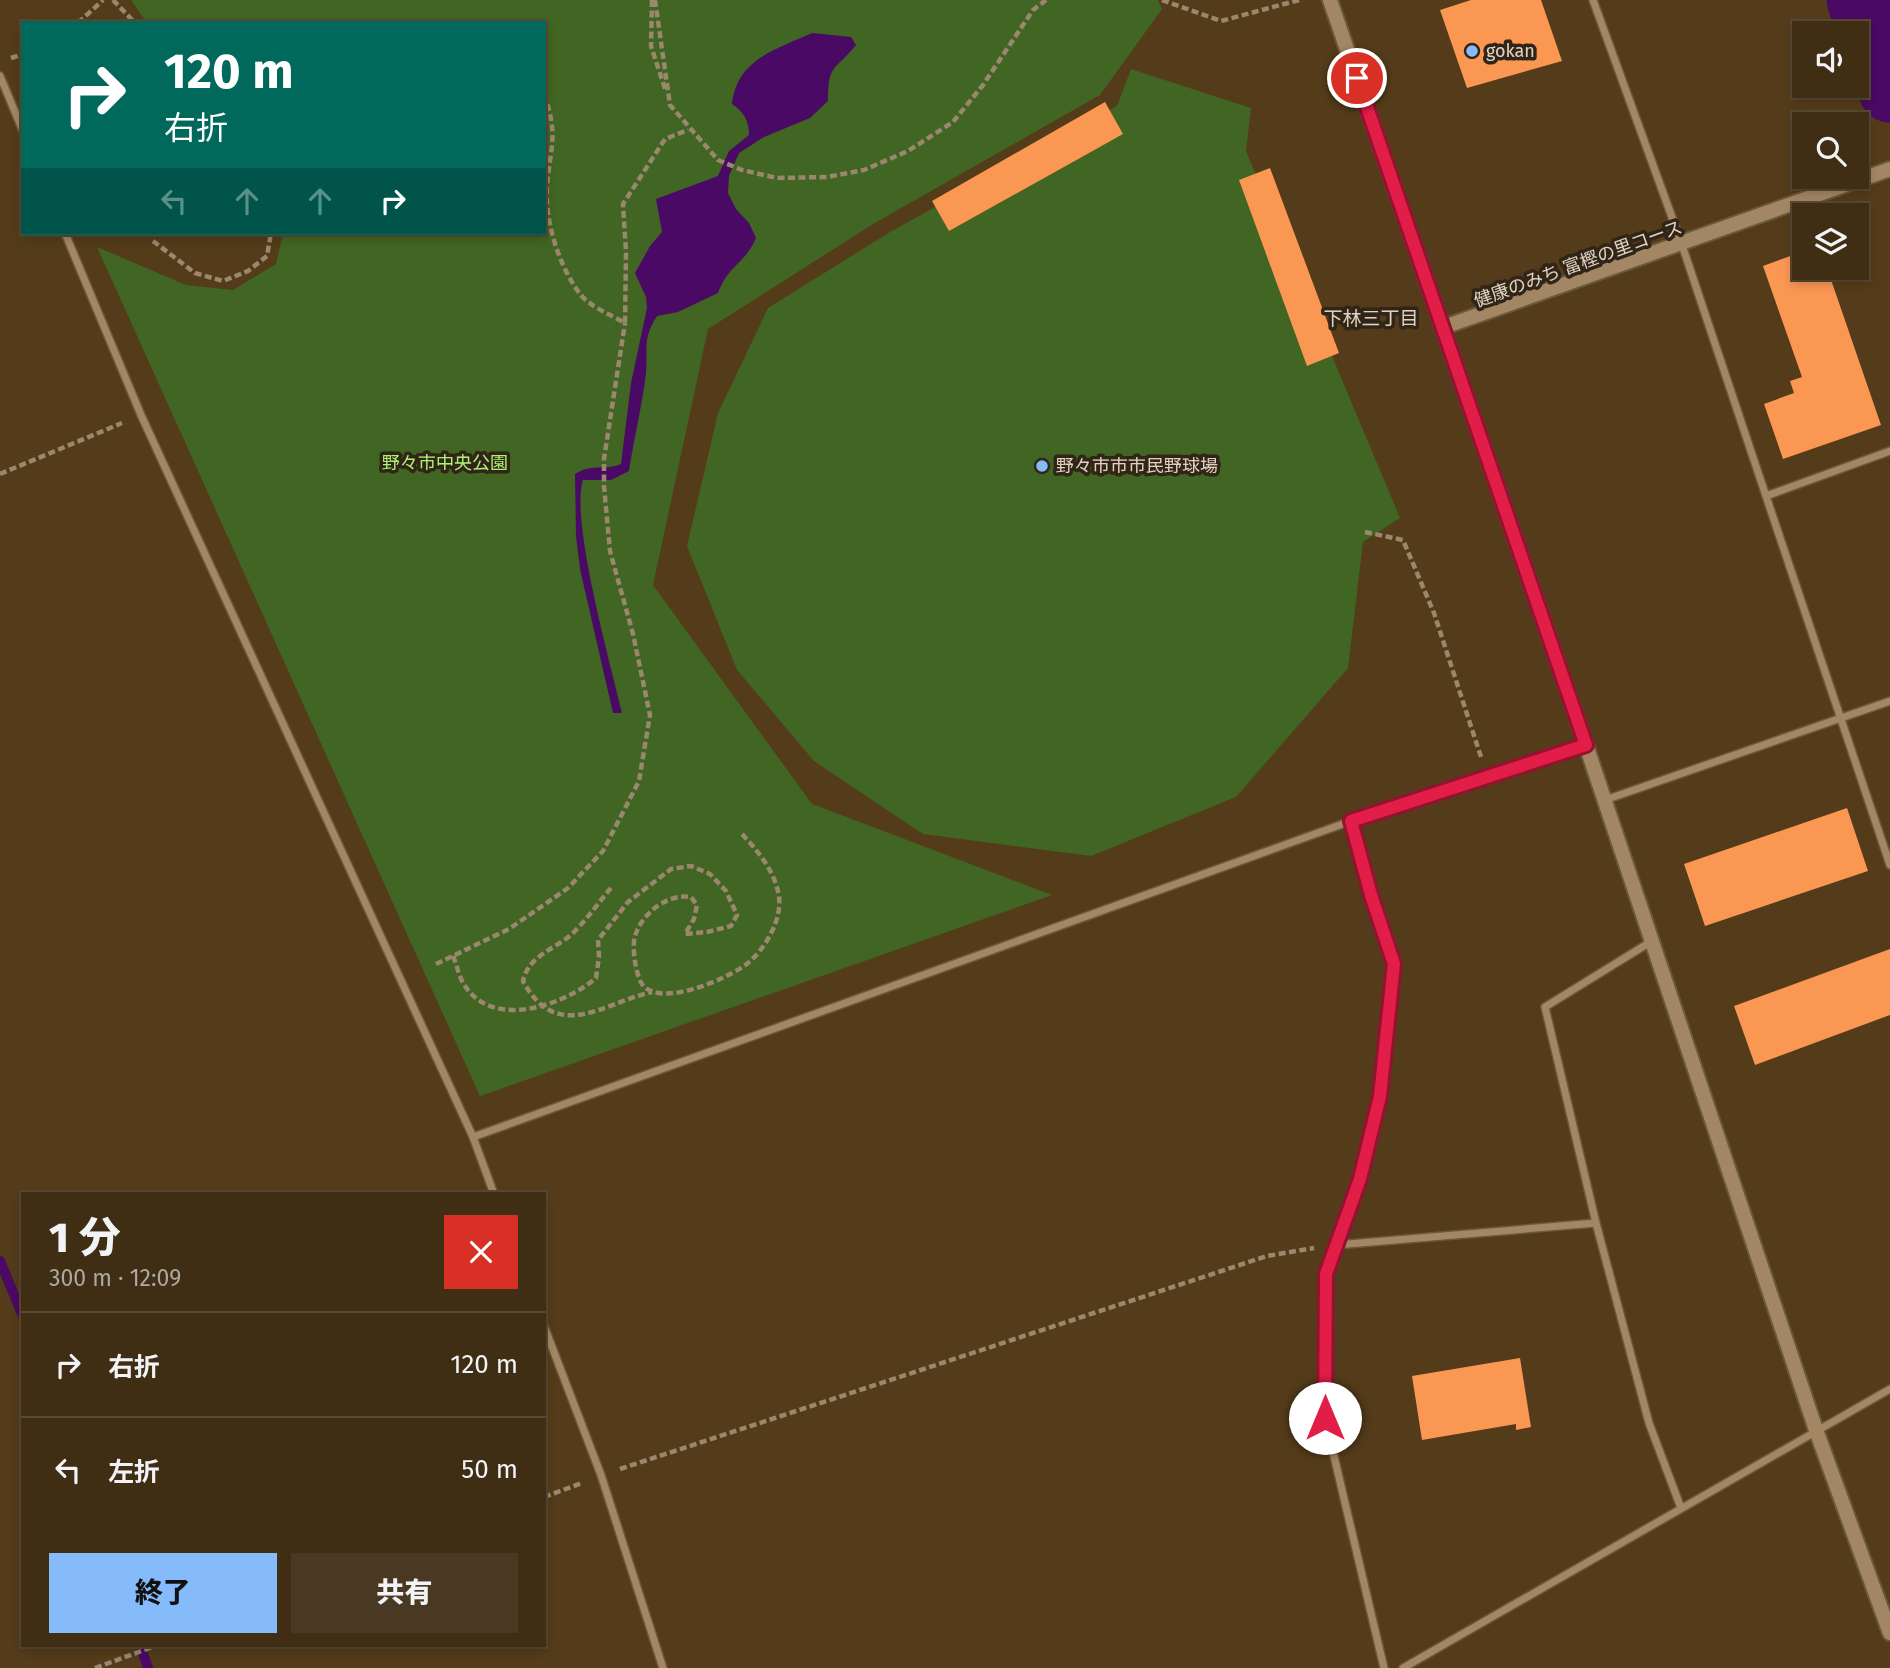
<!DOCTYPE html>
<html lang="ja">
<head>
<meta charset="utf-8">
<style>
	body { margin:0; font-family:"Fira Sans","Noto Sans JP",sans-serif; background:#4a3922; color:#f1f3f6; height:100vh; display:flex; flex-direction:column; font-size:26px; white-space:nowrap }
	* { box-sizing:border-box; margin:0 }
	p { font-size:23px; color:#ada8a0 }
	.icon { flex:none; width:38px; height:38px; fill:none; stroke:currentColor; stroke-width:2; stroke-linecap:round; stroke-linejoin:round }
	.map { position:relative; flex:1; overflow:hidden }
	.drawer { position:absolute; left:21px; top:1192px; width:525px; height:455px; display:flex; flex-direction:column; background:#3f2d14; border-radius:0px; box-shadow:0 4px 10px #0003,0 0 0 2px #584934 }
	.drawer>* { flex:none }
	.hud { position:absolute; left:21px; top:21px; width:525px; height:214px; border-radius:0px; box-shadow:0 4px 10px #0003,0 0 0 2px #584934; background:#00695c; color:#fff; overflow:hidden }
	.tools { position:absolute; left:1792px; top:21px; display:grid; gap:14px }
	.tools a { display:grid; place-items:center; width:77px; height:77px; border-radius:0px; background:#3f2d14; box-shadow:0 4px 10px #0003,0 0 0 2px #584934; font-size:35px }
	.pin { position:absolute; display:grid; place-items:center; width:60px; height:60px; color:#fff; margin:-30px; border:4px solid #fff; border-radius:50%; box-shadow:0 2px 7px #0007 }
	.me { position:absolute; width:77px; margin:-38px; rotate:0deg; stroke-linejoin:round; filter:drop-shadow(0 0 5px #0008) }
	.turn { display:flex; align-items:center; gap:24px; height:147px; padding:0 28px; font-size:32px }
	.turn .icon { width:91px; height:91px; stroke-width:2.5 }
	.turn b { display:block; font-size:49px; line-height:60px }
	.lanes { display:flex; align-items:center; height:66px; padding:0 28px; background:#0003; justify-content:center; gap:35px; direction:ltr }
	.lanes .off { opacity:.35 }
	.round { display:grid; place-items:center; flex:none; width:74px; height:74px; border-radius:0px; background:#4a3922 }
	.overview { display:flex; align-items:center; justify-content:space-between; height:119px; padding:0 28px }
	h1 { font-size:42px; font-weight:800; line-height:52px }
	.cta { display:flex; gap:14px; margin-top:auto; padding:14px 28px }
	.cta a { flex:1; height:80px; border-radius:0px; background:#85bbfb; color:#111; font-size:28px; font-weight:800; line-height:80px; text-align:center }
	.cta a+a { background:#4a3922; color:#f1f3f6 }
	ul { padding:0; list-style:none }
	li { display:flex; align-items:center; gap:21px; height:105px; padding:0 28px; border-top:2px solid #584934 }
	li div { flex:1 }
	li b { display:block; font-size:26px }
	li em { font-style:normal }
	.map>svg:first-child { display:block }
	.green { fill:#416522 }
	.water { fill:#4a0964 }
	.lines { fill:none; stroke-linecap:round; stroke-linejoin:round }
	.stream { stroke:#4a0964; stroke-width:10 }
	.river { stroke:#4a0964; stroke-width:63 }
	.building { fill:#fa9753 }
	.street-casing { stroke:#6b573a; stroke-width:10 }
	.secondary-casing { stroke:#6b573a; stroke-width:18 }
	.path { stroke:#9a876d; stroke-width:4.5; stroke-dasharray:7 3.5; stroke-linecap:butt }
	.street { stroke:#a38764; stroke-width:7 }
	.secondary { stroke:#a38764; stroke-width:14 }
	.route-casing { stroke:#92132f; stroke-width:18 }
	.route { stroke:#e11d48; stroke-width:12 }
	.poi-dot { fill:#85bbfb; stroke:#302517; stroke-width:2.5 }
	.labels { text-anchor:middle; stroke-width:7; stroke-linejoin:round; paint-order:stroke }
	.poi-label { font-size:18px; fill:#e1d2c0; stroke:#302517; text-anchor:start }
	.street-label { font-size:18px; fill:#e1d2c0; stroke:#302517 }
	.park-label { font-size:18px; fill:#acf373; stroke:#302517 }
	.neighbourhood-label { font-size:19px; fill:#e1d2c0; stroke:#302517 }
</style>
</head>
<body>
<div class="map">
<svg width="1890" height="1668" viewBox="0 0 1890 1668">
	<rect width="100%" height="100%" fill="#543c1a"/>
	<path class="green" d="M131,0H1158L1162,9L1100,95L873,224L708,329L653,585L812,804L1052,895L480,1096L97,247L186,285L233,290L276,264L283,233H544V23H147Z
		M1131,69L1251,108L1246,151L1400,518L1363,542L1348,668L1236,797L1091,856L923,834L814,761L737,670L687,546L718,413L768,308L890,232L1117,106Z"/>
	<path class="water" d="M812,33L851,37L856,45C835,71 828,63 828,101L810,118L764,137L739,153L729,176L728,193L736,209L749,223L756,238C745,264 729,264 718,293L678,312L657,316C642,339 648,349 646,374C642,406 634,438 629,471L611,480H583C570,520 611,665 622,713H613L580,569L576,536L575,474C592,463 604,471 621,464L631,383L647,308L646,297L635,273L650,246L662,232L656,199L718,176L729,151L749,135C749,121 744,112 732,104C737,59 775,50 812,33Z"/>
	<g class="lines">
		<path class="stream" d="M0,1261L23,1316
			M140,1645L148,1668"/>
		<path class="river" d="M1858,0L1890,91"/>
	</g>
	<path class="building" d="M1471,0H1541L1562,61L1467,88L1440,10Z
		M1105,102L1123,134L949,231L932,201Z
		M1270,168L1339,353L1307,366L1239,180Z
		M1804,251V268H1827L1881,425L1783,459L1764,404L1794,393L1790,381L1802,377L1763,266Z
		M1847,808L1868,871L1705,926L1684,864Z
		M1890,949V1015L1755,1065L1734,1006Z
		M1520,1358L1531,1427L1516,1430V1424L1422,1440L1412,1376Z"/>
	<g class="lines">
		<defs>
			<path id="street" d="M1593,0L1681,242L1766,496L1890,451
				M0,76L23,131
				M65,233L141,415L473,1137L494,1194
				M1766,496L1890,865
				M1605,800L1890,701
				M1351,821L1371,895L1394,963L1380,1095L1359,1179L1326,1274L1325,1418L1384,1668
				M473,1137L1351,821L1586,745
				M1596,1223L1649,1423L1681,1508
				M1336,1245L1596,1223L1545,1007L1652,941
				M544,1326L601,1475L663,1668
				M1403,1668L1890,1389"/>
			<path id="secondary" d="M1330,0L1586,745L1816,1430L1890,1633
				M1444,327L1890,169"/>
		</defs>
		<use href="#street" class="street-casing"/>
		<use href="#secondary" class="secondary-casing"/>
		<path class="path" d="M113,0L135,23
			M652,0L651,46L665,89
			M655,0L670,105L718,160L742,170L777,178L827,177L864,170L908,151L953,122L983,85L1033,10L1046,0
			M1162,0L1221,21L1299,0
			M78,23L103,0
			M11,58L23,54
			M544,94C559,135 550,147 547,188C545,222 559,266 580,294C589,306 611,315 625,323L626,252L623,204L665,139L688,130
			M153,241L195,273L223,281L248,271L267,256L271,233
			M0,474L122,423
			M1365,532L1403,540L1434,613L1481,757
			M611,888C599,902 588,918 574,932C557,949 529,954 523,981C557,1044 603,1003 652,992
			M453,956C457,965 459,978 465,986C494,1030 564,1005 596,978L599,957L598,940L628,902L671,869L691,866L710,874L726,891L737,915L731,926L707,932L685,934L694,919L697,905L691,897C668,893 642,913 635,936C632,946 635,967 639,978C650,1014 730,978 748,963C765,949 782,920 779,897C776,873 758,851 742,834
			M436,964L509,929L568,888L603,851L639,781L650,715L633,634L610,551L604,486V459L625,323
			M620,1469L1267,1256L1314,1248
			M544,1497L582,1483
			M95,1668L158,1645"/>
		<use href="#street" class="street"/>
		<use href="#secondary" class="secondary"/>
	</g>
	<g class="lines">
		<defs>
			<path id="route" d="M1325,1418L1326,1274L1360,1179L1380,1096L1394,964L1371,895L1351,821L1586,745L1357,78"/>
		</defs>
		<use href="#route" class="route-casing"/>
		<use href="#route" class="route"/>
	</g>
	<g class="poi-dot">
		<circle cx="1472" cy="51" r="7"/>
		<circle cx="1042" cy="466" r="7"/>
	</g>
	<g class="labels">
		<g class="poi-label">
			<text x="1486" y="57">gokan</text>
			<text x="1056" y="472">野々市市市民野球場</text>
		</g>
		<g class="street-label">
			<text transform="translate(1578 264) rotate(-20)" y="6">健康のみち 富樫の里コース</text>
		</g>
		<g class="park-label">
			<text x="445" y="469">野々市中央公園</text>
		</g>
		<g class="neighbourhood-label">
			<text x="1371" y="325">下林三丁目</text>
		</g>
	</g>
</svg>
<div class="tools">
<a><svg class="icon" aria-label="sound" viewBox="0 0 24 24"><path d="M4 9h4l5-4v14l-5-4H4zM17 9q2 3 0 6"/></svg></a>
<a><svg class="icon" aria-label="search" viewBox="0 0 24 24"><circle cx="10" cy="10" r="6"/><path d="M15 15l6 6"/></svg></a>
<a><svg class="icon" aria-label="layers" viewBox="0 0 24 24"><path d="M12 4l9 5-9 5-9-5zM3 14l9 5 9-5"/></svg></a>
</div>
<div class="pin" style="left:1357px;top:78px;background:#d93025"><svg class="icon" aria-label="arrive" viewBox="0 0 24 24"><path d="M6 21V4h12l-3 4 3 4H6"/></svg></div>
<svg class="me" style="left:1325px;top:1418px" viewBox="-20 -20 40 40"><circle r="19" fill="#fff"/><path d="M0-13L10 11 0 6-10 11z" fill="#e11d48"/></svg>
<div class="hud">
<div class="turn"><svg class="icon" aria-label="right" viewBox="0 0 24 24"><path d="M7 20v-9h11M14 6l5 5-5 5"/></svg><div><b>120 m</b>右折</div></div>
<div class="lanes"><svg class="icon off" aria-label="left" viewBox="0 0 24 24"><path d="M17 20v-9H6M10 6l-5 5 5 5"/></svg><svg class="icon off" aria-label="ahead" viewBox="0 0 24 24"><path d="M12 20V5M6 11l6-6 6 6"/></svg><svg class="icon off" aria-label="ahead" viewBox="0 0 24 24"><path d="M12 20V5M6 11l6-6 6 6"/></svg><svg class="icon" aria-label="right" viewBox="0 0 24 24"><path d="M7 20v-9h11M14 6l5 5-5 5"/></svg></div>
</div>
<section class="drawer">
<div class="overview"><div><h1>1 分</h1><p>300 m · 12:09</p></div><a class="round" style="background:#d93025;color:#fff"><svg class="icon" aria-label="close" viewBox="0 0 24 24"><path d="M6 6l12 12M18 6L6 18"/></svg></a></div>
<ul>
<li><svg class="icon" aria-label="right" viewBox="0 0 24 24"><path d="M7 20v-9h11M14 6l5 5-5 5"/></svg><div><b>右折</b></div><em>120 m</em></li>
<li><svg class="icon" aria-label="left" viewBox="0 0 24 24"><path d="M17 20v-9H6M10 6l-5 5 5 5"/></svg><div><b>左折</b></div><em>50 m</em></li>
</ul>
<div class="cta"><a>終了</a><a>共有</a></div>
</section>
</div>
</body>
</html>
